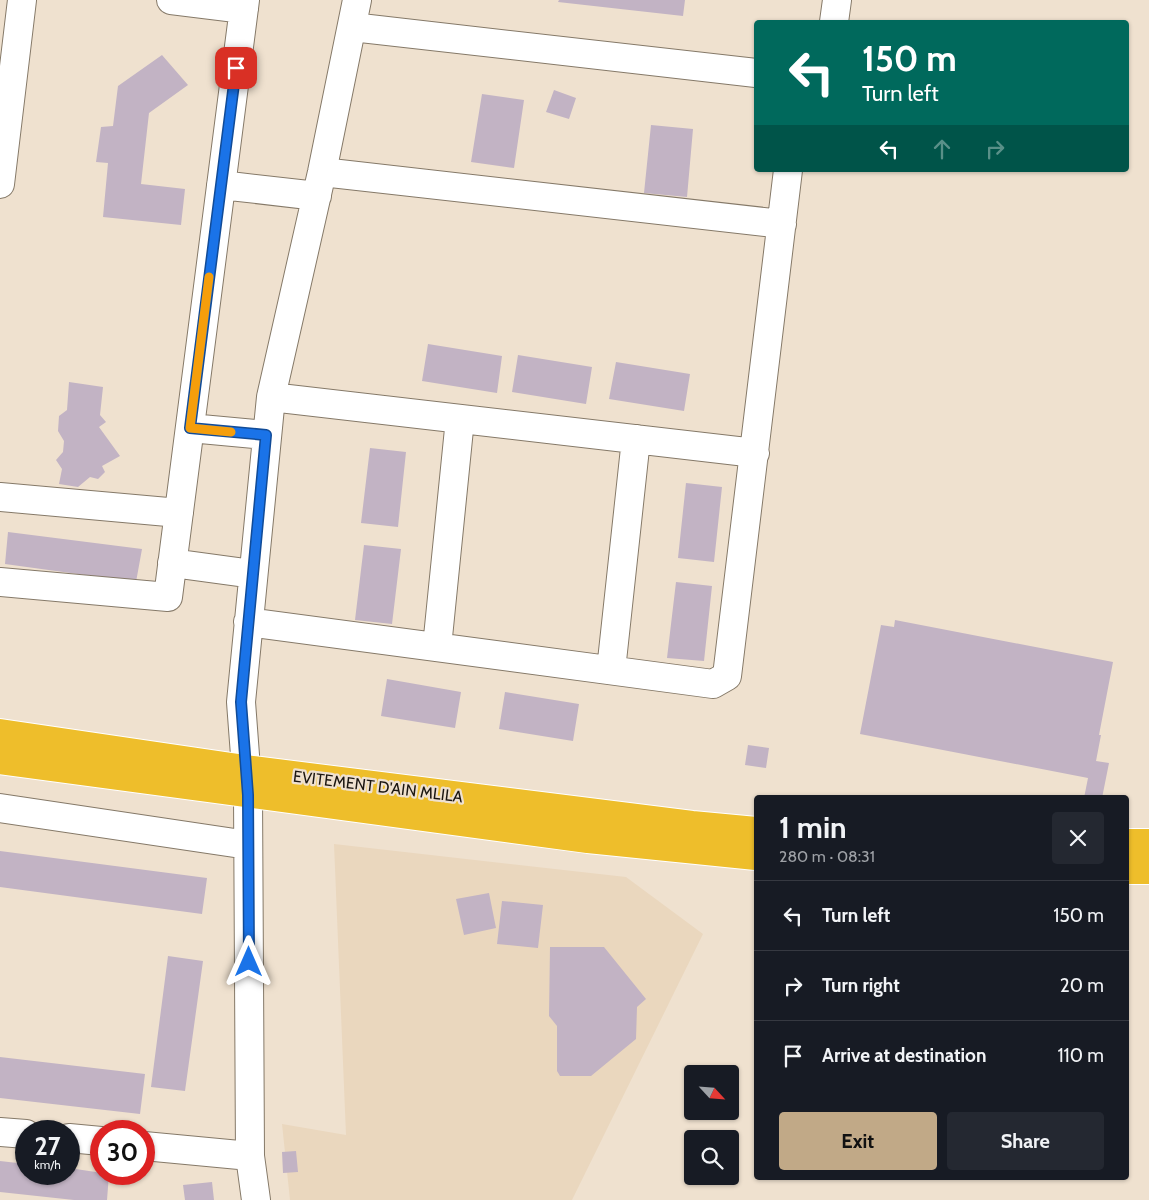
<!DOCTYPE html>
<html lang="en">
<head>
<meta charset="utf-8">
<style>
	body { margin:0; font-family:Cabin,sans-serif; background:#242831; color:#f1f3f6; height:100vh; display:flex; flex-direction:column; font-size:19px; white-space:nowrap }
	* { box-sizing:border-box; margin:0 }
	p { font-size:16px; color:#9ea1a6 }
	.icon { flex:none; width:28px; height:28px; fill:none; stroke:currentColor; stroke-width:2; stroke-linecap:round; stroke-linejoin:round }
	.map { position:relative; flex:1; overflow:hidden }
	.details { position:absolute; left:754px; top:795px; width:375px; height:385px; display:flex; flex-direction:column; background:#171b24; border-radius:5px; box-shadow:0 1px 4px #0004 }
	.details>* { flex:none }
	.hud { position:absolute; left:754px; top:20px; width:375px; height:152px; border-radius:5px; box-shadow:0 1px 4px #0004; background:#00695c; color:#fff; overflow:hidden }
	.needle { width:32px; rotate:116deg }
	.tools { position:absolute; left:684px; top:1065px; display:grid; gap:10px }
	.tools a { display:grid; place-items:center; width:55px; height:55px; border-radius:5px; background:#171b24; box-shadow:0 1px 4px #0004; font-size:25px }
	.speed { position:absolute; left:15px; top:1120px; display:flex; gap:10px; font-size:25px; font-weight:700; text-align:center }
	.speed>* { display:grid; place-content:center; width:65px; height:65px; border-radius:50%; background:#171b24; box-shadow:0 1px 4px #0004; line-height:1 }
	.speed small { font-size:12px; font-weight:400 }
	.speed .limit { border:8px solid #d22; background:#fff; color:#111 }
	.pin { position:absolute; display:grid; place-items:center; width:42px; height:42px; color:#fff; margin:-21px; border-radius:10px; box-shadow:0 2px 8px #0006 }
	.me { position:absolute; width:55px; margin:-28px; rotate:0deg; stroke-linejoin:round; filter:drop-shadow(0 0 4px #0008) }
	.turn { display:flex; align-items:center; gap:18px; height:105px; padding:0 25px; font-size:22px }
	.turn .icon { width:65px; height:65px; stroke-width:2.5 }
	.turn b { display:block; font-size:35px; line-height:42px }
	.lanes { display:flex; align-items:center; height:48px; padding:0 25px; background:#0003; justify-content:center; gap:25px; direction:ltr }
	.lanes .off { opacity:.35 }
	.round { display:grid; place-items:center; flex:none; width:52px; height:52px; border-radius:5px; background:#242831 }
	.summary { display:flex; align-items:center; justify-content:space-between; height:85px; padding:0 25px }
	h1 { font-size:30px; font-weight:700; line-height:38px }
	.primary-button { display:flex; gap:10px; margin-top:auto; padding:10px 25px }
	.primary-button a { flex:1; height:58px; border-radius:5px; background:#c1a987; color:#111; font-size:20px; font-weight:700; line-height:58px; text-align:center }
	.primary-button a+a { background:#242831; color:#f1f3f6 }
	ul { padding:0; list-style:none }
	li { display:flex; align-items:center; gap:15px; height:70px; padding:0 25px; border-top:1px solid #363941 }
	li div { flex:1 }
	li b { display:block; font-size:19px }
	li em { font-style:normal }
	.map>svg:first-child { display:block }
	.built { fill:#ead7be }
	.building { fill:#c2b3c4 }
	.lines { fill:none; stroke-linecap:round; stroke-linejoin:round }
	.minor-casing { stroke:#857968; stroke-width:30 }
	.highway-casing { stroke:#fff; stroke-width:30 }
	.minor { stroke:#fff; stroke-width:28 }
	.highway { stroke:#eebe2b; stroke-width:28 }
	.route-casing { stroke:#114b97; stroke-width:12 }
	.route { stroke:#1a73e8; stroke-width:9 }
	.slow { stroke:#f59e0b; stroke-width:9 }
	.labels { text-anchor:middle; stroke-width:4.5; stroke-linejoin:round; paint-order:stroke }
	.street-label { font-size:16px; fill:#1b1610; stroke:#efe1cf }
</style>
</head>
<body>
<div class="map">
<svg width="1149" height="1200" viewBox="0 0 1149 1200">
	<rect width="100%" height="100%" fill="#efe1cf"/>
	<path class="built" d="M334,844L626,877L703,934L572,1200H290L282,1124L346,1135Z"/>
	<path class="building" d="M559,0H685L683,16L558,2Z
		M162,55L188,85L149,113L141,184L185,189L181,225L103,217L108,163L96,162L101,127L113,126L118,86Z
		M554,90L576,98L569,119L546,112Z
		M482,94L524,100L514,168L471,162Z
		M651,125L693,129L687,197L644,193Z
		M428,344L502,356L497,393L422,381Z
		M518,355L592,367L586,404L512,392Z
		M616,362L690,374L684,411L609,399Z
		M69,382L103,387L100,415L106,422L99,427L120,456L102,466L105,472L98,479L90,477L78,487L59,484L62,469L56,460L63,452L64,441L58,431L59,416L67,410Z
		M370,448L406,452L398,527L361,523Z
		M686,483L722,487L714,562L678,558Z
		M8,532L142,549L136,582L5,564Z
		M364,545L401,549L392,624L355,620Z
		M676,582L712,586L704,661L667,658Z
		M895,620L1113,662L1099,735H1101L1096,761L1109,763L1102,798H1084L1088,778L860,734L881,625L894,627Z
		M387,679L461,692L455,728L381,716Z
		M505,692L579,704L573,741L499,729Z
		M748,745L769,748L766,768L745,765Z
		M0,851L207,878L202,914L0,887Z
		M489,893L496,928L464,935L456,899Z
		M502,901L543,905L538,948L497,944Z
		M550,947H604L646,999L637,1007L636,1039L591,1076H560L557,1071V1026L549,1016Z
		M168,956L203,961L185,1091L151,1087Z
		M0,1057L145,1074L140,1114L0,1098Z
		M296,1151L298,1172L283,1173L282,1152Z
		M0,1161L26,1164V1174H69V1168L109,1174L107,1200H74L0,1192Z
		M212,1182L214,1200H185L183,1185Z"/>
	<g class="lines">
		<defs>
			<path id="minor" d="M171,0L244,9
				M834,22L837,0
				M352,27L756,73
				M322,172L782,224
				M0,184L22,0
				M221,185L317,196
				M271,397L755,453
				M190,428L266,435
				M0,497L179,513
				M172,563L253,574
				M0,582L168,597L245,0
				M248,622L713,684L727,676L788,170
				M437,647L460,419
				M611,670L636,439
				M0,808L248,845
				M0,1132L26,1134
				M69,1138L101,1141
				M144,1146L250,1156
				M256,1200L250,1156L248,795L241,702L271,397L322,172L357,0"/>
			<path id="highway" d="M0,733L245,769L692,825L756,831
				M0,760L588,839L756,856
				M1126,843H1149
				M1126,870H1149"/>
		</defs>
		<use href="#minor" class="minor-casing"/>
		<use href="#highway" class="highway-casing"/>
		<use href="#minor" class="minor"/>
		<use href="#highway" class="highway"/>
	</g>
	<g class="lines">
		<defs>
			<path id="route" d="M236,68L190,428L266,435L241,702L248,795L249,962"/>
		</defs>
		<use href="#route" class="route-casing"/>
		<use href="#route" class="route"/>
		<path class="slow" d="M209,277L190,428L231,432"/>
	</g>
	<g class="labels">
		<g class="street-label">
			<text transform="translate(378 786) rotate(7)" y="6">EVITEMENT D'AIN MLILA</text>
		</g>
	</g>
</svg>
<div class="tools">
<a><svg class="needle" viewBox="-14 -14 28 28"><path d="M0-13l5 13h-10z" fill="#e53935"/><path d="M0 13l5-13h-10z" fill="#9ea1a6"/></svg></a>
<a><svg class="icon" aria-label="search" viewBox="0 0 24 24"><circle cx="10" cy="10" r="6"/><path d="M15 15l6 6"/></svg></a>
</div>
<div class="speed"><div>27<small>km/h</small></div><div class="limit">30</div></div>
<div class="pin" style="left:236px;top:68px;background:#d93025"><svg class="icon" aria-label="arrive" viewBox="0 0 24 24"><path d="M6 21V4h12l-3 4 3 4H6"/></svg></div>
<svg class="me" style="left:249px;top:962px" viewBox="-20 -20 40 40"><path d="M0-17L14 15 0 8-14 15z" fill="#1a73e8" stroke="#fff" stroke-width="4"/></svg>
<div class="hud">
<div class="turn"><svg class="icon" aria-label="left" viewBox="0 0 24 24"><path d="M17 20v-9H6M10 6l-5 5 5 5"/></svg><div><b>150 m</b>Turn left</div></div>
<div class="lanes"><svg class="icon" aria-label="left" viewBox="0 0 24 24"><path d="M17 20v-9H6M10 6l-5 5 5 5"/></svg><svg class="icon off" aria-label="ahead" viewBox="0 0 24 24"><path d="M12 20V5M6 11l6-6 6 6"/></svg><svg class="icon off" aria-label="right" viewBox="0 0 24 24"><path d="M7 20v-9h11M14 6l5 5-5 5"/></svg></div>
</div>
<section class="details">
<div class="summary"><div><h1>1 min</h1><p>280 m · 08:31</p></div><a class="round"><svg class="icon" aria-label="close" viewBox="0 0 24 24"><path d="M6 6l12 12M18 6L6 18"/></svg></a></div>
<ul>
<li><svg class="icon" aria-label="left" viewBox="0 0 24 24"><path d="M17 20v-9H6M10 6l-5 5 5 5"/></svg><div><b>Turn left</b></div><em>150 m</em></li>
<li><svg class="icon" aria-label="right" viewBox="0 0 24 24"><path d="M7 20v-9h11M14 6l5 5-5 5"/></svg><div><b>Turn right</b></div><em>20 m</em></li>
<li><svg class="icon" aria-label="arrive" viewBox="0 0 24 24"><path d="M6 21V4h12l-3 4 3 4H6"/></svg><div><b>Arrive at destination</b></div><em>110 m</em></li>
</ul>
<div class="primary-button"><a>Exit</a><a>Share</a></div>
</section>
</div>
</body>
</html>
